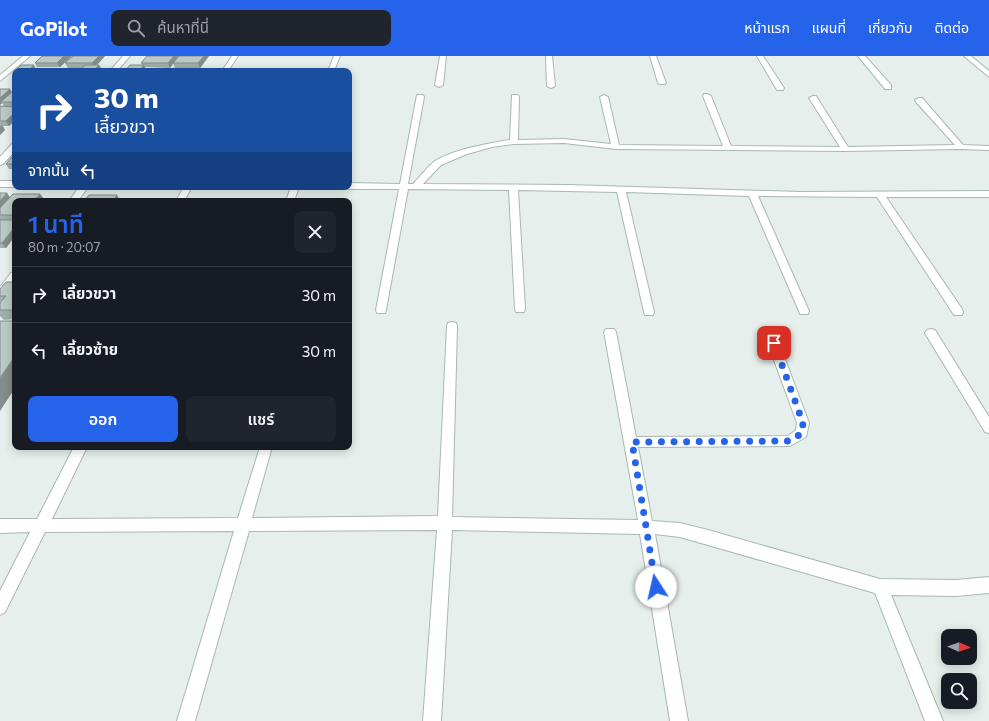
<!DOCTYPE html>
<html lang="th">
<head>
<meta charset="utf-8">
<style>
	body { margin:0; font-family:Commissioner,"Noto Sans Thai",sans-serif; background:#20242c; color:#f1f3f6; height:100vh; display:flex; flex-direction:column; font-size:15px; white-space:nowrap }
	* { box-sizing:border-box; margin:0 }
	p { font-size:13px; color:#9ea1a6 }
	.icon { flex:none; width:22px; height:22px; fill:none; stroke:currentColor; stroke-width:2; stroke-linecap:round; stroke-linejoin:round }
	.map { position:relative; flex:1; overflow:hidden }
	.sheet { position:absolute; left:12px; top:142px; width:340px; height:252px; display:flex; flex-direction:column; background:#171b24; border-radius:8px; box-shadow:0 2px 10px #0003 }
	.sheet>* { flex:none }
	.banner { position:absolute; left:12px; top:12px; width:340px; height:122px; border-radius:8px; box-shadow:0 2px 10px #0003; background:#1a4fa0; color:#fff; overflow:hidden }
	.needle { width:26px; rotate:92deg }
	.buttons { position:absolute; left:941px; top:573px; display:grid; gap:8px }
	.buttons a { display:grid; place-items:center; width:36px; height:36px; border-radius:8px; background:#171b24; box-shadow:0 2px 10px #0003; font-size:20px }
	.pin { position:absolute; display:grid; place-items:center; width:34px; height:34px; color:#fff; margin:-17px; border-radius:8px; box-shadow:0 2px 6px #0006 }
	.me { position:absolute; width:44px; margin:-22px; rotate:350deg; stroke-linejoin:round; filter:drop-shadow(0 0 3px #0008) }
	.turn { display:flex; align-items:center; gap:14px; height:84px; padding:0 16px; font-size:18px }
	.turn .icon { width:52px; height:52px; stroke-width:2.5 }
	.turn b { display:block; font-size:28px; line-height:34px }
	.then { display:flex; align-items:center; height:38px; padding:0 16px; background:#0003; gap:8px; font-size:15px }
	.round { display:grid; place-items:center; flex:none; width:42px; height:42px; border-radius:8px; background:#20242c }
	.summary { display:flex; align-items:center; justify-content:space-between; height:68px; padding:0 16px }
	h1 { font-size:24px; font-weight:600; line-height:30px; color:#2563eb }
	.cta { display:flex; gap:8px; margin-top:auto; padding:8px 16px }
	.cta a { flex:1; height:46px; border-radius:8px; background:#2563eb; color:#fff; font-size:16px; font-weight:600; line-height:46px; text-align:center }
	.cta a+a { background:#20242c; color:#f1f3f6 }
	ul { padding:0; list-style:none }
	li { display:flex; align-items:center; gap:12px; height:56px; padding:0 16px; border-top:1px solid #363941 }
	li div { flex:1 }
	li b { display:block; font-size:15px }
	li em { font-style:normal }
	header { display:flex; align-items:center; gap:24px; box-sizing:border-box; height:56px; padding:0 20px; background:#2563eb; color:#fff }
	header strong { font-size:19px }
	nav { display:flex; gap:22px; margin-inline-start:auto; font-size:14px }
	.search { width:280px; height:36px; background:#20242c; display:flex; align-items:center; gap:10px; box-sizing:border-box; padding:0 14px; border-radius:8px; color:#9ea1a6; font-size:15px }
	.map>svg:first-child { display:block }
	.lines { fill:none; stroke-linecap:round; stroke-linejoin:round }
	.minor-casing { stroke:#a8b8b2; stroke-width:2 }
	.minor { fill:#fff; fill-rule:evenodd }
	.wall { fill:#a1aea9 }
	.shaded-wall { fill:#838d89 }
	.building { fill:#bbcac4; stroke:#838d89 }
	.route { stroke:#2563eb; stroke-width:7; stroke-dasharray:0 12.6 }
</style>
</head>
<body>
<header>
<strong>GoPilot</strong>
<div class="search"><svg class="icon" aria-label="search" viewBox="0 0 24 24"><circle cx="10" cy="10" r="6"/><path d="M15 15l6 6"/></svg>ค้นหาที่นี่</div>
<nav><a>หน้าแรก</a><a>แผนที่</a><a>เกี่ยวกับ</a><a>ติดต่อ</a></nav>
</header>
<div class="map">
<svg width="989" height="665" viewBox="0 0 989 665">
	<rect width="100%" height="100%" fill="#e6efeb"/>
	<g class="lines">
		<defs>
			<path id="minor" d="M23,0H30L0,25V19Z
				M123,0H130L117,15H110Z
				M232,0H238L228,15H222Z
				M334,0H340L334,15H328Z
				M440,0H446L443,29L439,31L435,29Z
				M546,0H552L555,30L551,32L547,30Z
				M650,0H656L666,27L664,28H660L658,27Z
				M757,0H763L784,32L783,34H777Z
				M858,0H865L891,29V33H885Z
				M964,0H971L989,15V21Z
				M704,38H707L711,40L731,90L840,91L809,42L813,40H816L848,91L955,89L916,46L915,44L919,42H922L963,89L989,90V94L961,93L846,95L616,93L564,87L514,88L492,91L467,98L441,109L423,128L568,129L800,136L989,135V141H886L962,253L963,256L962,259H954L877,141L758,140L809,255L808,258H800L799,255L749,140L626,136L654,256L653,259H645L644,256L617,136L518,134L525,253L524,256H516L515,253L509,134L408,133L386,254L385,257H377L376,254L399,133H349L345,131H349V127L400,128L417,39H423L424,41L408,128H413C420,121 427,111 435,105C452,94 490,87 510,84L512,39H518L519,41L518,84L564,83L611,88L600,41L604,39L608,41L619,89L723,90L703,40Z
				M12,88H15V95L3,108L0,109V101Z
				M0,125H15V131H0Z
				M79,131H88L78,145H69Z
				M184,131H192L184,145H176Z
				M291,131H299L294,145H286Z
				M15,216V226L4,241L0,242V231L11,217Z
				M452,266L456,267L457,270L452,461L638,464L604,276L606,273H614L616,276L636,381L788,380L796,374L797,367L763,274L765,271H773L809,367L806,381L790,390L638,391L652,465L680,467L708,474L880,523L956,524L989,521V537L956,540L891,539L943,665H925L875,537L680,481L655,478L688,665H670L640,478L452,474L441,665H423L437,474L249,475L195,665H177L234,475L45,476L5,556L0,559V535L30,476L0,477V463H37L74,391H87L52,463L238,462L260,391H272L252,462L438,460L447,270L448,267Z
				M931,273L935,274L989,361V377L985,376L925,277L927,274Z"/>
		</defs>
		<use href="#minor" class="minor-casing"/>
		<use href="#minor" class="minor"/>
	</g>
	<path class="wall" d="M72,0L60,11H37L35,7Z
		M73,0H105L97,9H99L102,14L100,15H79L83,12H68L65,7Z
		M142,0H209L200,12H175L173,7L170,12L145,11L146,14L141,7L147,0Z
		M15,26V64L9,70H3L5,74L0,79V50H4L2,47L0,49V33L12,36L15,34L12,29Z
		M15,98V113H9L6,108Z
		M0,137H7L10,141L40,138L44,143L15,145V164H0Z
		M0,164H15V180L6,192H0Z
		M15,226V263L4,264L0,260V247L1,246L0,245V233Z"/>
	<path class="shaded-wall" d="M64,0H72L60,11L57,7Z
		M99,0H105L94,12L92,7Z
		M174,0H179L170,12L168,7Z
		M204,0H209L200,12L198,7Z
		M34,9L36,14L35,15H28Z
		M99,9L102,14L100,15H94Z
		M144,9L146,14L145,15H139Z
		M10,33L13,38L1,46L2,47L0,49V42Z
		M15,56V64L9,70L6,65Z
		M2,69L5,74L0,79V71Z
		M7,137L10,142L0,154V145Z
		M40,138L44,143L42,145H34Z
		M117,139L120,144L119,145H113Z
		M15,171V180L6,192L2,187Z
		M15,300V332L0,355V322Z"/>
	<path class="building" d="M42,0H64L57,7H35Z
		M73,0H99L92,7H65Z
		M147,0H174L168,7H141Z
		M179,0H204L198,7H173Z
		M21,9H34L28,15H15V16H14Z
		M85,9H99L94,15H79Z
		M130,9H144L139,15H125Z
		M0,33H10L0,42Z
		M15,33V46H1Z
		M0,50L15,51V56L6,65H0Z
		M15,98V108H6Z
		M0,137H7L0,145Z
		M13,138H40L34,145H15V159H0V152Z
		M89,139H117L113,145H84Z
		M0,164H15V171L2,187H0Z
		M6,226H15V254H0V247L6,240H0V233Z
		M0,265H15V300L0,322Z"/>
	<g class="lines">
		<path class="route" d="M656,531L632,386L790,385L802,377L803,367L774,287"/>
	</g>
</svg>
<div class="buttons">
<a><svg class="needle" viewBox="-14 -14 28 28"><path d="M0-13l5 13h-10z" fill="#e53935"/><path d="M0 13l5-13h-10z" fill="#9ea1a6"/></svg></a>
<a><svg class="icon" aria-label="search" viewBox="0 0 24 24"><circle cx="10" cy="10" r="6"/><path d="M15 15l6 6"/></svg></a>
</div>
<div class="pin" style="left:774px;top:287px;background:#d93025"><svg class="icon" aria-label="arrive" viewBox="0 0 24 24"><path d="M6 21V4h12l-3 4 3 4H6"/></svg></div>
<svg class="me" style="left:656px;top:531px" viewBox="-20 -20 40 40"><circle r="19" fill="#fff"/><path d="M0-13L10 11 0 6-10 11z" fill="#2563eb"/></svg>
<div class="banner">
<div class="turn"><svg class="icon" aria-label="right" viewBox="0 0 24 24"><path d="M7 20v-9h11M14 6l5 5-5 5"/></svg><div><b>30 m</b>เลี้ยวขวา</div></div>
<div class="then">จากนั้น<svg class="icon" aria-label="left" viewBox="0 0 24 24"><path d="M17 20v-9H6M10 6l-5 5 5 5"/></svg></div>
</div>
<section class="sheet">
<div class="summary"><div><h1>1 นาที</h1><p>80 m · 20:07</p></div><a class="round"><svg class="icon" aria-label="close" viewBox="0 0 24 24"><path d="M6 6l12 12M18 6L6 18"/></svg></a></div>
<ul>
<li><svg class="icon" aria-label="right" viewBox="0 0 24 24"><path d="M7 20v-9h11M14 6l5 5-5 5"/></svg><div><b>เลี้ยวขวา</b></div><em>30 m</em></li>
<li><svg class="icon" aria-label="left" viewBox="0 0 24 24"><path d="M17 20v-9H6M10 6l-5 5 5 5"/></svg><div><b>เลี้ยวซ้าย</b></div><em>30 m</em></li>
</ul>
<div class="cta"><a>ออก</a><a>แชร์</a></div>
</section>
</div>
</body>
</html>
